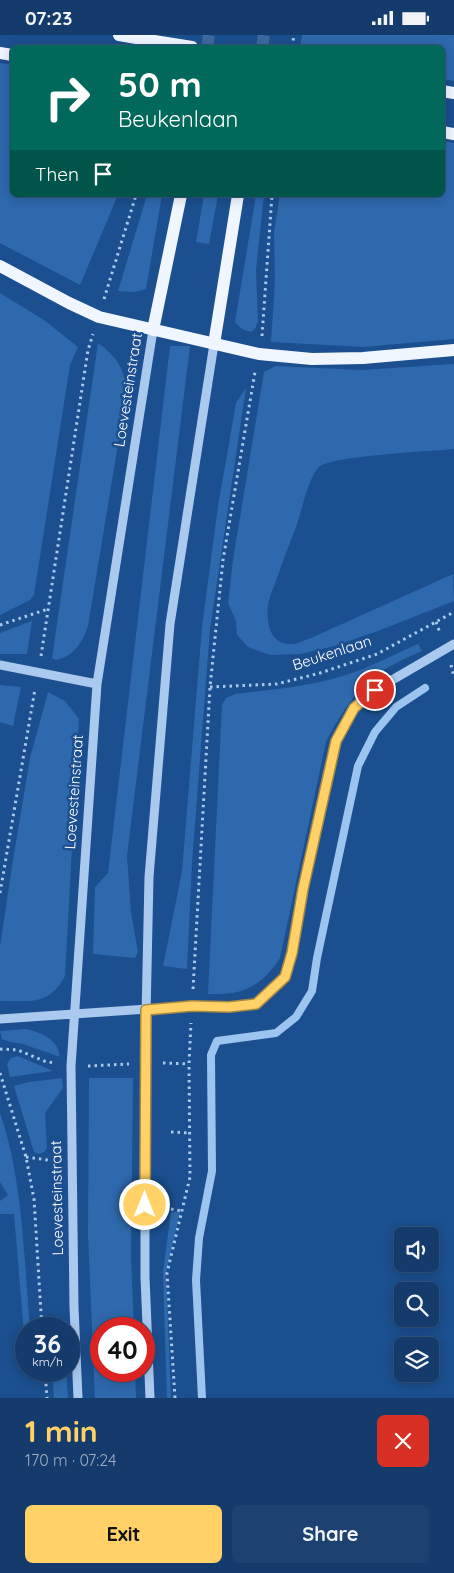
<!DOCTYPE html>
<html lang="en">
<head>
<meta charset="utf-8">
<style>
	body { margin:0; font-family:Quicksand,sans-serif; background:#1d4271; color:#f1f3f6; height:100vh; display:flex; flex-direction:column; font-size:19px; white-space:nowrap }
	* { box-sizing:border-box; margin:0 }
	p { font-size:16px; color:#9dadc1 }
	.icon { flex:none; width:28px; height:28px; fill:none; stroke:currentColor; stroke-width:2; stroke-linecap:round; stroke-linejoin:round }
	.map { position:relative; height:1363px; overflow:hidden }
	.sheet { display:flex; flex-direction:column; background:#143b6b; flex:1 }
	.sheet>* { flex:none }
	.top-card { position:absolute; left:10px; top:10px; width:435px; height:152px; border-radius:8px; box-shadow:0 2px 12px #0003,0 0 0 1px #33557e; background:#00695c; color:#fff; overflow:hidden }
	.controls { position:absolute; left:394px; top:1192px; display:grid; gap:10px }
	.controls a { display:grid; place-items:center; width:45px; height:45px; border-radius:8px; background:#143b6b; box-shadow:0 2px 12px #0003,0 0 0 1px #33557e; font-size:25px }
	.speed { position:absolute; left:15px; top:1282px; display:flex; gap:10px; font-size:25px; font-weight:700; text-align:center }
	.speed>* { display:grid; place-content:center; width:65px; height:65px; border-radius:50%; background:#143b6b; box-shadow:0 2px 12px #0003,0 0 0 1px #33557e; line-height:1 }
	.speed small { font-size:12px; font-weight:400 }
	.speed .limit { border:8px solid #d22; background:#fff; color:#111 }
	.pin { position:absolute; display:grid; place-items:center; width:42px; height:42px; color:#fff; margin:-21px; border:2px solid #fff; border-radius:50%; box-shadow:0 1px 5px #0007 }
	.me { position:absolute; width:55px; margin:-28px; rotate:0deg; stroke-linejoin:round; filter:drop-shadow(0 0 4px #0008) }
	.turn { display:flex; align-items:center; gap:18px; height:105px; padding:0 25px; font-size:22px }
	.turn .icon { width:65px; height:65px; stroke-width:2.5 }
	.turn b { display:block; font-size:35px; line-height:42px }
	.then { display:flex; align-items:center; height:48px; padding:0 25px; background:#0003; gap:10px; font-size:19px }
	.round { display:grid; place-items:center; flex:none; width:52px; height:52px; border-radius:8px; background:#1d4271 }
	.overview { display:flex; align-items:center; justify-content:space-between; height:85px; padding:0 25px }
	h1 { font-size:30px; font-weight:800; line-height:38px; color:#ffd166 }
	.button { display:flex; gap:10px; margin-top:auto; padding:10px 25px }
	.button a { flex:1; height:58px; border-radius:8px; background:#ffd166; color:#111; font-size:20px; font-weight:800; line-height:58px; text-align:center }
	.button a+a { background:#1d4271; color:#f1f3f6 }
	.status { display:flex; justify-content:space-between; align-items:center; height:35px; padding:0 25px; background:#143b6b; direction:ltr }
	.status svg { height:14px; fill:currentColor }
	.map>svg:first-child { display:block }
	.green { fill:#2e69ad }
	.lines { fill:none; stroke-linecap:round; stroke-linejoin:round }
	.stream { stroke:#9cc4f0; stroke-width:8 }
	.major-tunnel { stroke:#3d69a0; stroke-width:12; stroke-dasharray:12 6; stroke-linecap:butt }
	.path { stroke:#a9c9ee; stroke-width:3; stroke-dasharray:2.5 4; stroke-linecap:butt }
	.minor { stroke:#a9c9ee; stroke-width:9 }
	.major { stroke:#f0f6ff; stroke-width:12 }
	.major-bridge { stroke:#f0f6ff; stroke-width:12 }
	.route-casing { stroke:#a68842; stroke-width:12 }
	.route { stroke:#ffd166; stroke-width:9 }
	.labels { text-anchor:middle; stroke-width:5; stroke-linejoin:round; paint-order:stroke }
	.street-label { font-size:15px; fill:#fff; stroke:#1b4f8f }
</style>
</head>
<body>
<div class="status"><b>07:23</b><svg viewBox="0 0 49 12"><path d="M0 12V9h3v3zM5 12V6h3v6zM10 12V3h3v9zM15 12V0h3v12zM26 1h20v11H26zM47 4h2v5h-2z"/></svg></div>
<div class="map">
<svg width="454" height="1363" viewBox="0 0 454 1363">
	<rect width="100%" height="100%" fill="#1b4f8f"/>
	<path class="green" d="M302,0H454V46L443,44L442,12H300Z
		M0,28L12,30V160H118L80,250L0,208Z
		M443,106L454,108V304L363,312L271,307L275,245L274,197L280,160H442Z
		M147,160H162L146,254L135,257L118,256Z
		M204,160H218L209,209L196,207Z
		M256,160H264L256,235L258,286L255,294L251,297L242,294L235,287Z
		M0,258L44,285L78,312L70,330L34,560L30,565L0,580Z
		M98,308C118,322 127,338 126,361L88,591C83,607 73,622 56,625L52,623Z
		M170,311H190L127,821L131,878L138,917L135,923L93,919L95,852L108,838Z
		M454,329V414C432,416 331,421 319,432C309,441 301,478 296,492C289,510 282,528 276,546C273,554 269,563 268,571C266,588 270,608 289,609C296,610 304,605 311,603L453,539L454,566L378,596L334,611L301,619L270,620L248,612L237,600L236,586L228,568L233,525L264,337L276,331L361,335Z
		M246,353L210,594L192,828L187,934L163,931L182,836L202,592L218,471L236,368Z
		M32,586L27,619H0V598Z
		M418,609L422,616C408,622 393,629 380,637C356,654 339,681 326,707L280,923C260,953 243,960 208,959L222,670L226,663L235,659C276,654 316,651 355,637C376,629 397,618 418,609Z
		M0,650L21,652L13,691L0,687Z
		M48,657L65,666L79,684L65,941C49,971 30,966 0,966V912L12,831L30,723Z
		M26,994C42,998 58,1004 60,1022L23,1009L10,1007L2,1004L0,996Z
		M18,1021L53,1036L10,1042L7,1029L11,1023Z
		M62,1043L63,1053L45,1078L47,1113L44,1117L39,1119L34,1117L14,1051L29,1047Z
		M89,1043H133L131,1225L134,1294H101V1336H135L136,1363H95L88,1200Z
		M0,1078C23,1145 24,1223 30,1294H26V1323L14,1179H0V1166L8,1160L0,1147Z
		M171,1177H180L166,1238L171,1363H167L163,1237Z
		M52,1336H66L68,1363H54Z"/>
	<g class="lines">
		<path class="stream" d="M202,1363L196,1245L199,1203L212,1136L211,1020L217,1006L276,998L296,982L312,956L317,923L358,731L375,697L396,672L425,653"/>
		<path class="major-tunnel" d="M207,12L209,0
			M262,12L264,0"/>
		<path class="path" d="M292,12L294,0
			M104,264L136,160
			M262,301L272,160
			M436,587L440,598
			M0,590L48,574
			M41,621L88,315L93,299
			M451,630L454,642
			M210,652L277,649L320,638L377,619L454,577
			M0,858L35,654
			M193,954L210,652L223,525L255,337
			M0,1014L18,1015L44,1026L54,1028
			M163,1028L189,1029
			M88,1031L129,1029
			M0,1038L26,1122L34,1164L42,1294
			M171,1097L191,1098
			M26,1122L55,1126
			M171,1174L182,1176
			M45,1336L47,1363
			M175,1363L167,1238L190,1142L189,1029L191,988"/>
		<path class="minor" d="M0,630L97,649
			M0,984L192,971L229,972L256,969L285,942L292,918L303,855L336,706L354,673L375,655L454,609
			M78,1363L74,1272L71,1031L97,649L153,295
			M150,1363L145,1242V1028L149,842L170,589L214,309"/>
		<path class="major" d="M119,0L142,4
			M0,18L12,20
			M442,56L454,58
			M442,97L454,99
			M0,231L69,268L99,282L259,319L312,324L363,323L454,315
			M153,295L181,160
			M214,309L238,160"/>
		<path class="major-bridge" d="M142,4L192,12"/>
	</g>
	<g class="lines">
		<defs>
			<path id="route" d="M145,1170L146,975L192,971L229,972L256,969L285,942L292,918L303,854L336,706L354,673L375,655"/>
		</defs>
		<use href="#route" class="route-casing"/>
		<use href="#route" class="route"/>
	</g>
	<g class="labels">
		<g class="street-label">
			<text transform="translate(128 355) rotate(-81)" y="5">Loevesteinstraat</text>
			<text transform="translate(332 618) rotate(-18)" y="5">Beukenlaan</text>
			<text transform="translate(74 757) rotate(-86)" y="5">Loevesteinstraat</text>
			<text transform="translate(57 1163) rotate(-91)" y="5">Loevesteinstraat</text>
		</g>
	</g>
</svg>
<div class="controls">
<a><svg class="icon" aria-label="sound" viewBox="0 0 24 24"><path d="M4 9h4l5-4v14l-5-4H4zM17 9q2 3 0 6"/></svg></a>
<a><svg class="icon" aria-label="search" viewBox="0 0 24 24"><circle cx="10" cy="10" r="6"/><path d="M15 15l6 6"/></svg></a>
<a><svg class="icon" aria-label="layers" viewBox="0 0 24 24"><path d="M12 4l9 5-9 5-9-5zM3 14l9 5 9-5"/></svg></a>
</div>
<div class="speed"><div>36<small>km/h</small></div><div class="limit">40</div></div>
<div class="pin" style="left:375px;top:655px;background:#d93025"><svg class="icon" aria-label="arrive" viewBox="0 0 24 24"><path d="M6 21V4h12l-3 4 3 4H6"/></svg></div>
<svg class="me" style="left:145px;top:1170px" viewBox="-20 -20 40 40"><circle r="17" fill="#ffd166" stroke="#fff" stroke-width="3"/><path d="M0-11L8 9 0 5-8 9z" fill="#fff"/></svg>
<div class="top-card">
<div class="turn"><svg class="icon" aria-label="right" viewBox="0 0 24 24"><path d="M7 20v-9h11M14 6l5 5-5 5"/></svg><div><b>50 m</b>Beukenlaan</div></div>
<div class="then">Then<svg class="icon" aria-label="arrive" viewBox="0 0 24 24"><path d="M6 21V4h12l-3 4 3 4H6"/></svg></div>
</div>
</div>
<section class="sheet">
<div class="overview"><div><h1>1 min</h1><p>170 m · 07:24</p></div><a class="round" style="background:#d93025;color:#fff"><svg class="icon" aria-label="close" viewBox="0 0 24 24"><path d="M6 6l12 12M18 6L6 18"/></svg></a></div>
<div class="button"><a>Exit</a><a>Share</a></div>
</section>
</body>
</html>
